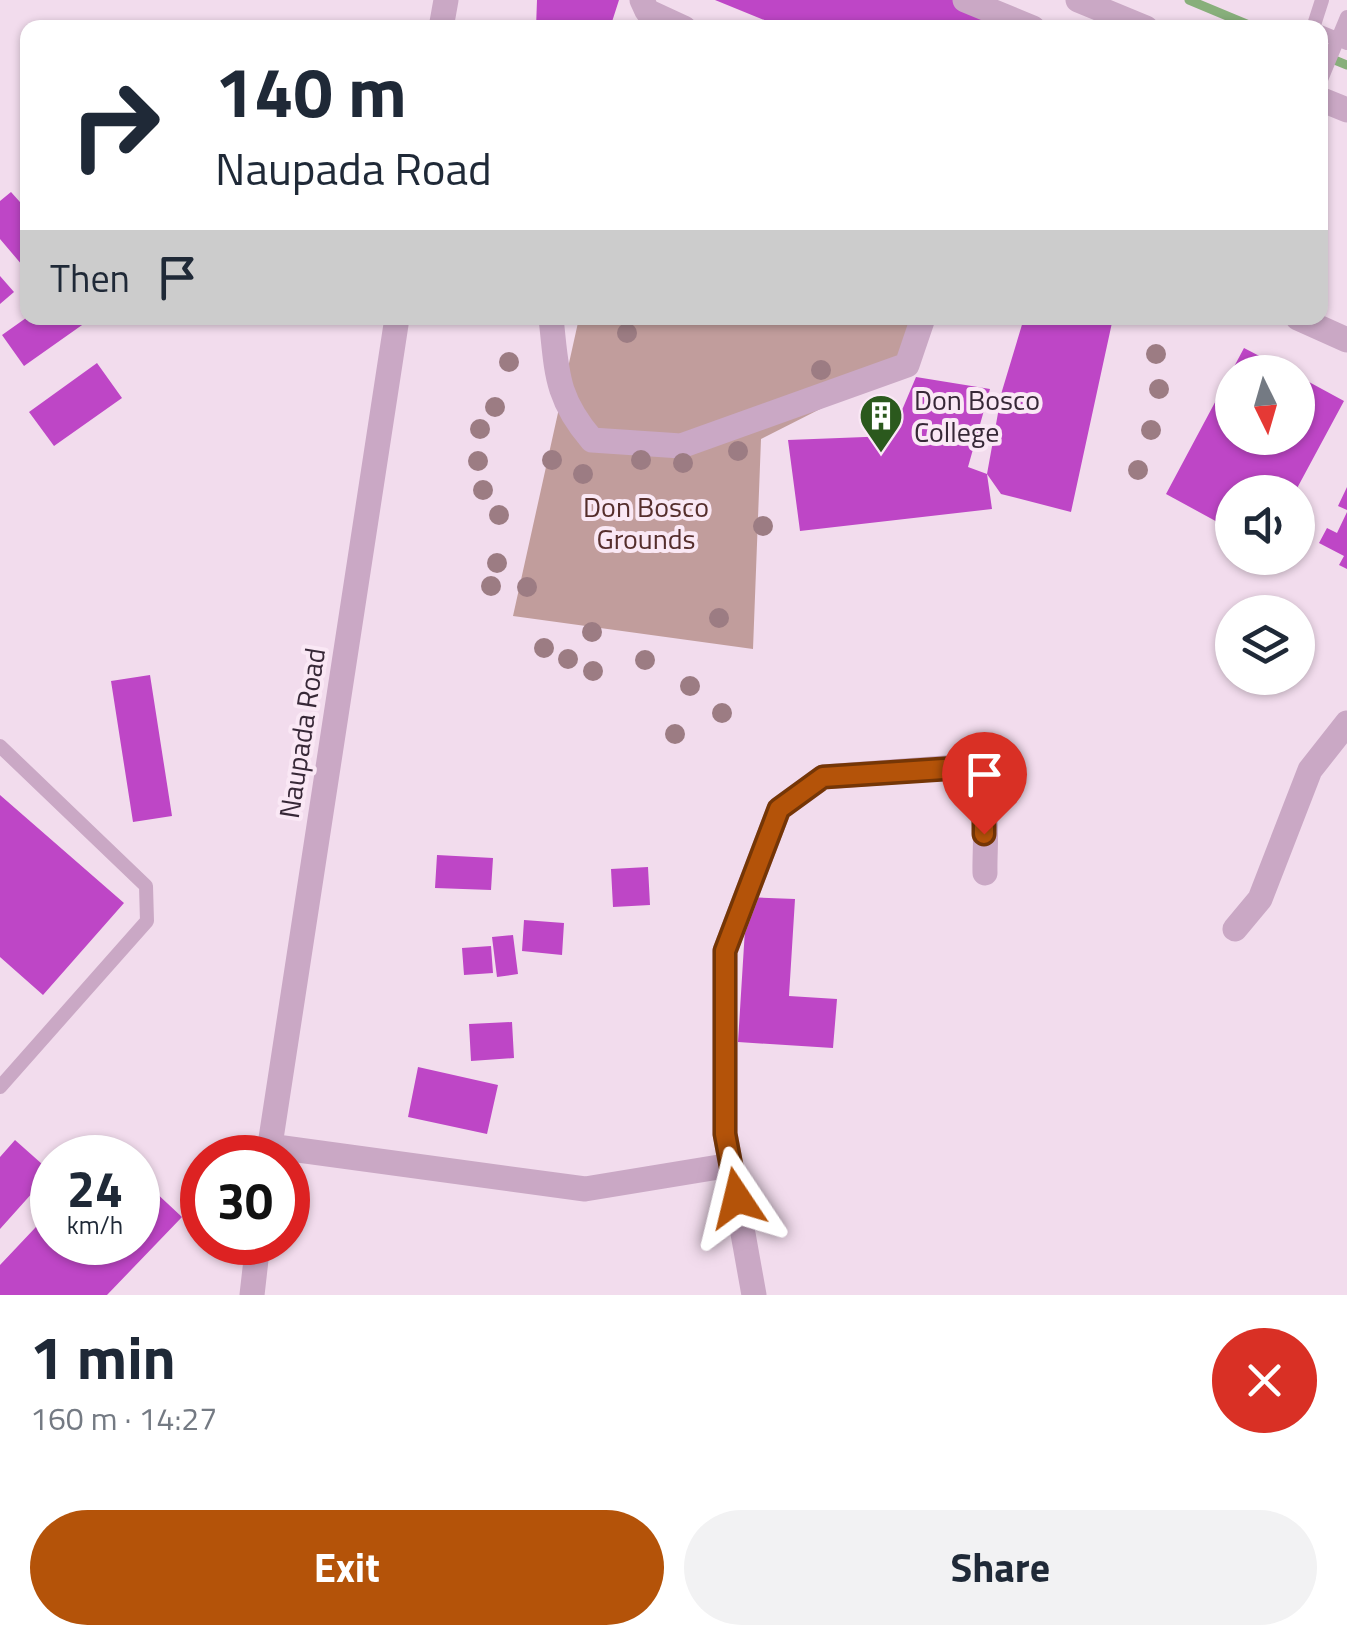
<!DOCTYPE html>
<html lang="en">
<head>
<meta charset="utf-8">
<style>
	body { margin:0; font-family:"Titillium Web",sans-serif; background:#f2f2f3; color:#1f2937; height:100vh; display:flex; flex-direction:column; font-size:38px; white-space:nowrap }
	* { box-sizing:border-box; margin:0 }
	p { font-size:32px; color:#747a83 }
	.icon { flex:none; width:55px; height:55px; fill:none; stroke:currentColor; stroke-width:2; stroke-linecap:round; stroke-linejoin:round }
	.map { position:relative; height:1295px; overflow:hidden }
	.panel { display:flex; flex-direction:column; background:#fff; flex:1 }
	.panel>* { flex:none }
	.banner { position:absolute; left:20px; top:20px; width:1308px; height:305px; border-radius:20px; box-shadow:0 2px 8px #0004; background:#fff; color:#1f2937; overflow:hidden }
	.needle { width:65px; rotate:175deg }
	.controls { position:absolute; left:1215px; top:355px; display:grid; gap:20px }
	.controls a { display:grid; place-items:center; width:100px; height:100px; border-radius:50%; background:#fff; box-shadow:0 2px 8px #0004; font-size:50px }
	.speed { position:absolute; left:30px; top:1135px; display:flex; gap:20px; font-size:50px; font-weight:700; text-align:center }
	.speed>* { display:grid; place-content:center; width:130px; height:130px; border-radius:50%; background:#fff; box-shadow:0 2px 8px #0004; line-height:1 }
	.speed small { font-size:25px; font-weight:400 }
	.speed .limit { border:15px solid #d22; background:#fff; color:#111 }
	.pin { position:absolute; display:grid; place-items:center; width:85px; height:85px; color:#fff; margin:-102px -42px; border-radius:50% 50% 50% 0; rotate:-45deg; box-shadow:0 0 10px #0007 }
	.pin .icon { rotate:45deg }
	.me { position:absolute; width:110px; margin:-55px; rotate:350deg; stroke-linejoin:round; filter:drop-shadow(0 0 8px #0008) }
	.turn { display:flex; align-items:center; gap:35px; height:210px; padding:0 30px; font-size:45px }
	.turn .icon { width:130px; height:130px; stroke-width:2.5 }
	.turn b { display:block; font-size:70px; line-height:85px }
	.then { display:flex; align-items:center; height:95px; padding:0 30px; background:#0003; gap:20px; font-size:38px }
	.round { display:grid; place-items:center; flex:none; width:105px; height:105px; border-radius:52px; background:#f2f2f3 }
	.headline { display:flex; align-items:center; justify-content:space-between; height:170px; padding:0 30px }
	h1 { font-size:60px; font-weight:700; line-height:75px }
	.cta { display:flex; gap:20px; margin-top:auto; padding:20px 30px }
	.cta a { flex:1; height:115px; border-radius:60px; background:#b45309; color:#fff; font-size:40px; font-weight:700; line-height:115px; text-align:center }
	.cta a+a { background:#f2f2f3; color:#1f2937 }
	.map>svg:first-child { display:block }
	.green { fill:#c19d9c }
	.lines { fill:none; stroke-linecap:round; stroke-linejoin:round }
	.stream { stroke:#88af7b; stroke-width:9 }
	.building { fill:#be46c6 }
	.service { stroke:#caa8c5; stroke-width:14 }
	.minor { stroke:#caa8c5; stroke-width:25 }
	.tertiary { stroke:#caa8c5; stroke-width:25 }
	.tree { fill:#9c7c83 }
	.route-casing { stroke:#753606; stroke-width:25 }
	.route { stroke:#b45309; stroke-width:18 }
	.labels { text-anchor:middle; stroke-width:8; stroke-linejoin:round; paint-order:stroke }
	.poi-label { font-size:28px; fill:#372837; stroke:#fae8f5; text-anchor:start }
	.park-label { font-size:28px; fill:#552e2c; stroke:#fae8f5 }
	.street-label { font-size:28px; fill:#372837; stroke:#fae8f5 }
</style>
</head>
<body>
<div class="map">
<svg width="1347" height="1295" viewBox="0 0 1347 1295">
	<rect width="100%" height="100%" fill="#f2dced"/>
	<path class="green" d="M579,318H923L907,365L761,439L753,649L513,616Z"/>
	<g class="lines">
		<path class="stream" d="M1189,0L1256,28
			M1320,54L1347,65"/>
	</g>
	<path class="building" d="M537,0H619L610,28H536Z
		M715,0H963L1032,27L784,28Z
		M11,192L28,211V272L0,239V201Z
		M0,276L14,292L0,304Z
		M26,318H92L24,366L2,335Z
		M1024,318H1113L1071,512L1001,494L987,474L1002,391Z
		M1244,348L1290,372H1232V438H1298V376L1344,401L1295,492H1232V530L1166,494Z
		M97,363L122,398L54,446L29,412Z
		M916,377L990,389L968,467L987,474L992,509L800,531L788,440L891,436Z
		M1347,487V510L1338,506Z
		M1347,512V569L1339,565L1344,556L1319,543L1327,528L1337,533Z
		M150,675L172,816L133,822L111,681Z
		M0,795L124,903L43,995L0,957Z
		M437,855L493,858L491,890L435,888Z
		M648,867L650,905L613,907L611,869Z
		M747,897L795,899L789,996L837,999L833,1048L738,1042Z
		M524,920L564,923L562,955L522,951Z
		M513,935L518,974L497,977L492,937Z
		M491,946L493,973L464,975L462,948Z
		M512,1022L514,1058L471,1061L469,1024Z
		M418,1067L498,1085L487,1134L408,1117Z
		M15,1140L51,1172L0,1229V1157Z
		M138,1176L182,1217L107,1295H0V1265L52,1210V1242H138Z"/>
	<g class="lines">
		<path class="service" d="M1313,28L1322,0
			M1320,32L1347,43
			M1320,82L1347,17
			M0,746L146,886L147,921L0,1087"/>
		<path class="minor" d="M642,0L647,11L684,28
			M965,0L1033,28
			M551,318C557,371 555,397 592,440L681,446L907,365L923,318
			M1298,318L1347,340
			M1235,929L1260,899L1310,770L1347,723
			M269,1146L585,1189L731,1165
			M754,1295L725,1133V951L779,809L823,777L959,767C994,786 984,838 985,873"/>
		<path class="tertiary" d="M1078,0L1146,28
			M441,28L446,0
			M1320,99L1347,110
			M268,1158L397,318
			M252,1295L258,1242"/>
	</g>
	<g class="tree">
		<circle cx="627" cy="333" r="10"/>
		<circle cx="1156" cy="354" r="10"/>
		<circle cx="509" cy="362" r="10"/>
		<circle cx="821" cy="370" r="10"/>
		<circle cx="1159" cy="389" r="10"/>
		<circle cx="495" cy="407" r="10"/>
		<circle cx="480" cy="429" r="10"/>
		<circle cx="1151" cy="430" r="10"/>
		<circle cx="738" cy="451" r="10"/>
		<circle cx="552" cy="460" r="10"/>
		<circle cx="641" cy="460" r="10"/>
		<circle cx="478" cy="461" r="10"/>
		<circle cx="683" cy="463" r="10"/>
		<circle cx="1138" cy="470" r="10"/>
		<circle cx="583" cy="474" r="10"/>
		<circle cx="483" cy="490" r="10"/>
		<circle cx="499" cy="515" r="10"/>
		<circle cx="763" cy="526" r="10"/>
		<circle cx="497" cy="563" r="10"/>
		<circle cx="491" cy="586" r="10"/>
		<circle cx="527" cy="587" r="10"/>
		<circle cx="719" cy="618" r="10"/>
		<circle cx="592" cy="632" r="10"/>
		<circle cx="544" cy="648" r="10"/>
		<circle cx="568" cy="659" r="10"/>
		<circle cx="645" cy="660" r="10"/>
		<circle cx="593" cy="671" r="10"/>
		<circle cx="690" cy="686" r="10"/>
		<circle cx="722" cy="713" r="10"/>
		<circle cx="675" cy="734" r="10"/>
	</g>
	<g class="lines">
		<defs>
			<path id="route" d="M737,1198L725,1134V951L779,809L823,777L959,768C986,782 984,807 984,834"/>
		</defs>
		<use href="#route" class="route-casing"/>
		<use href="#route" class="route"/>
	</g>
	<defs>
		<symbol id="building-pin" viewBox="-11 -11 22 30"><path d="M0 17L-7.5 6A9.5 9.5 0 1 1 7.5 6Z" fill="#2b591d" stroke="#fae8f5"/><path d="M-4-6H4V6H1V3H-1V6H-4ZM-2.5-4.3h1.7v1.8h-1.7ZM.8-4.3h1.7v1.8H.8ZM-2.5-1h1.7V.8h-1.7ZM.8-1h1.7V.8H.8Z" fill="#fff"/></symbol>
	</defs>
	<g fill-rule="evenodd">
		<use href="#building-pin" x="856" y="391" width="50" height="68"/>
	</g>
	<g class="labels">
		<g class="poi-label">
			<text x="914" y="410">Don Bosco<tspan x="914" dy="32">College</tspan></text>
		</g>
		<g class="park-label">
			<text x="646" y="517">Don Bosco<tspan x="646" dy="32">Grounds</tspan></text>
		</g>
		<g class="street-label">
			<text transform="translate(302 733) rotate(-81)" y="10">Naupada Road</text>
		</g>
	</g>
</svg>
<div class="controls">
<a><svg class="needle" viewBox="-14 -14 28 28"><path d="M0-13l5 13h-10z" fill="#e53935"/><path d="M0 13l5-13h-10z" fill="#747a83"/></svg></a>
<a><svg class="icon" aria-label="sound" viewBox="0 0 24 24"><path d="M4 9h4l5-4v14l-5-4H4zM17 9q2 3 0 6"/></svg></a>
<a><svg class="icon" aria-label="layers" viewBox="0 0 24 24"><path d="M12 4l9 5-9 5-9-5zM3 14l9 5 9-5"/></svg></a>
</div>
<div class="speed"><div>24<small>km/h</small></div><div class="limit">30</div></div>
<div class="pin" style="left:984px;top:834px;background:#d93025"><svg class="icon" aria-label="arrive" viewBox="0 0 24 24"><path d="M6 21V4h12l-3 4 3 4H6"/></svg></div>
<svg class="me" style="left:737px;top:1198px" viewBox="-20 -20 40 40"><path d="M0-17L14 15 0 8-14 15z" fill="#b45309" stroke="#fff" stroke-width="4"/></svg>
<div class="banner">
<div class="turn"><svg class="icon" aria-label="right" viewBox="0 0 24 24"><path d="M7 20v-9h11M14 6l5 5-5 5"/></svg><div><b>140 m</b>Naupada Road</div></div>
<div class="then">Then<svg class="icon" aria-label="arrive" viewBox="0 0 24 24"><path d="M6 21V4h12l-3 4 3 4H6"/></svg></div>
</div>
</div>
<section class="panel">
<div class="headline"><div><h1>1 min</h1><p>160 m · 14:27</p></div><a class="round" style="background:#d93025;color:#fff"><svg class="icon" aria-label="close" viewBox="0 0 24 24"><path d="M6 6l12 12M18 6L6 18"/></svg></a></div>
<div class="cta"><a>Exit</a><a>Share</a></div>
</section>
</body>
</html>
